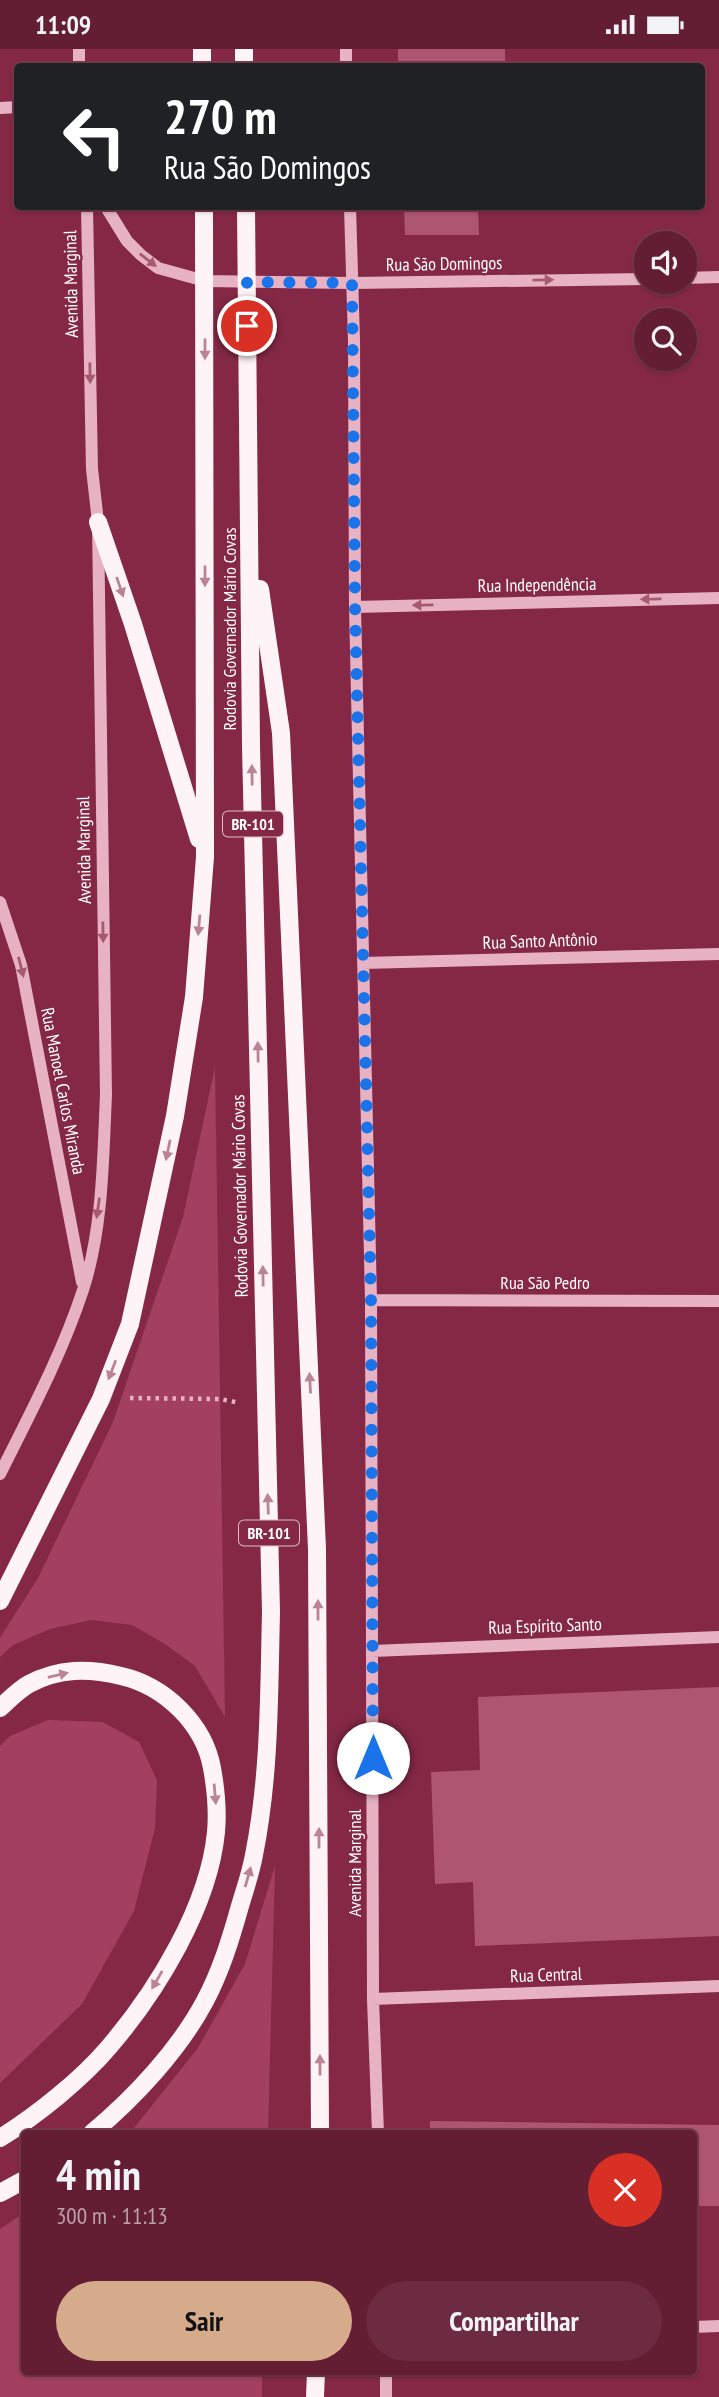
<!DOCTYPE html>
<html lang="pt">
<head>
<meta charset="utf-8">
<style>
	body { margin:0; font-family:"PT Sans Narrow",sans-serif; background:#6c2b40; color:#f1f3f6; height:100vh; display:flex; flex-direction:column; font-size:26px; white-space:nowrap }
	* { box-sizing:border-box; margin:0 }
	p { font-size:23px; color:#bba2ac }
	.icon { flex:none; width:38px; height:38px; fill:none; stroke:currentColor; stroke-width:2; stroke-linecap:round; stroke-linejoin:round }
	.map { position:relative; flex:1; overflow:hidden }
	.panel { position:absolute; left:21px; top:2081px; width:676px; height:245px; display:flex; flex-direction:column; background:#641e34; border-radius:7px; box-shadow:0 2px 5px #0004,0 0 0 2px #783c4f }
	.panel>* { flex:none }
	.top-card { position:absolute; left:14px; top:14px; width:691px; height:147px; border-radius:7px; box-shadow:0 2px 5px #0004,0 0 0 2px #783c4f; background:#202124; color:#fff; overflow:hidden }
	.fabs { position:absolute; left:634px; top:182px; display:grid; gap:14px }
	.fabs a { display:grid; place-items:center; width:63px; height:63px; border-radius:50%; background:#641e34; box-shadow:0 2px 5px #0004,0 0 0 2px #783c4f; font-size:35px }
	.pin { position:absolute; display:grid; place-items:center; width:60px; height:60px; color:#fff; margin:-30px; border:4px solid #fff; border-radius:50%; box-shadow:0 2px 7px #0007 }
	.me { position:absolute; width:77px; margin:-38px; rotate:0deg; stroke-linejoin:round; filter:drop-shadow(0 0 5px #0008) }
	.turn { display:flex; align-items:center; gap:24px; height:147px; padding:0 35px; font-size:32px }
	.turn .icon { width:91px; height:91px; stroke-width:2.5 }
	.turn b { display:block; font-size:49px; line-height:60px }
	.round { display:grid; place-items:center; flex:none; width:74px; height:74px; border-radius:37px; background:#6c2b40 }
	.overview { display:flex; align-items:center; justify-content:space-between; height:119px; padding:0 35px }
	h1 { font-size:42px; font-weight:700; line-height:52px }
	.button { display:flex; gap:14px; margin-top:auto; padding:14px 35px }
	.button a { flex:1; height:80px; border-radius:42px; background:#d6ab8b; color:#111; font-size:28px; font-weight:700; line-height:80px; text-align:center }
	.button a+a { background:#6c2b40; color:#f1f3f6 }
	.status { display:flex; justify-content:space-between; align-items:center; height:49px; padding:0 35px; background:#641e34; direction:ltr }
	.status svg { height:19px; fill:currentColor }
	.map>svg:first-child { display:block }
	.green { fill:#a34061 }
	.building { fill:#ae5572 }
	.lines { fill:none; stroke-linecap:round; stroke-linejoin:round }
	.path { stroke:#e7b3c4; stroke-width:4.5; stroke-dasharray:3.5 5; stroke-linecap:butt }
	.minor { stroke:#e7b3c4; stroke-width:12 }
	.major { stroke:#fef4f7; stroke-width:18 }
	.oneway { fill:#a75972 }
	.oneway2 { fill:#bb8496 }
	.route { stroke:#1a73e8; stroke-width:12; stroke-dasharray:0 21.6 }
	.labels { text-anchor:middle; stroke-width:5; stroke-linejoin:round; paint-order:stroke }
	.shield { fill:#852846; stroke:#dabec8; stroke-width:2 }
	.shield-label { font-size:16px; font-weight:bold; fill:#fff }
	.street-label { font-size:18px; fill:#fff; stroke:#852846 }
</style>
</head>
<body>
<div class="status"><b>11:09</b><svg viewBox="0 0 49 12"><path d="M0 12V9h3v3zM5 12V6h3v6zM10 12V3h3v9zM15 12V0h3v12zM26 1h20v11H26zM47 4h2v5h-2z"/></svg></div>
<div class="map">
<svg width="719" height="2348" viewBox="0 0 719 2348">
	<rect width="100%" height="100%" fill="#852846"/>
	<path class="green" d="M215,1018L225,1668L195,1617L165,1595L132,1576L91,1571L50,1580L13,1596L0,1608V1589L38,1529L113,1373L183,1168Z
		M48,1671L103,1673L139,1693L157,1731L155,1779L134,1862L82,1955L0,2034V1697L10,1687Z
		M275,1817L268,2084H130L198,1999L245,1915Z
		M24,2164V2322H262V2348H0V2180Z"/>
	<path class="building" d="M398,0H505V18H398Z
		M404,158H478L479,186H405Z
		M719,1638V1887L475,1897L473,1833L435,1835L431,1723L480,1721L478,1648Z
		M430,2072L719,2076V2157H693V2084H430Z"/>
	<g class="lines">
		<path class="path" d="M130,1349L220,1350L240,1354"/>
		<path class="minor" d="M79,0V18
			M346,0V18
			M0,59L18,58
			M106,158L127,192L141,206L158,219L205,232L352,234L646,230
			M350,158L354,291L355,558L371,1251L373,1950L378,2084
			M684,229L719,228
			M355,558L719,549
			M0,853L21,916L82,1233
			M363,914L719,905
			M371,1251L719,1252
			M0,1425C30,1365 62,1305 83,1241C103,1179 103,1110 106,1046L98,473L92,420L87,158
			M372,1602L719,1588
			M373,1950L719,1937
			M693,2278L719,2277
			M386,2322V2348"/>
		<path class="major" d="M202,0V18
			M244,0V18
			M98,473L133,575L199,790
			M260,540L281,684L317,1500L320,2084
			M0,1552L101,1350L130,1275L175,1067L194,948L205,808L204,158
			M0,1659C9,1651 18,1641 29,1635C59,1619 88,1619 121,1627C165,1637 204,1675 212,1719C216,1741 218,1761 216,1783C209,1857 157,1942 109,1998C82,2030 36,2067 0,2089
			M92,2084C134,2049 179,2001 205,1952C221,1922 231,1889 240,1857C245,1840 251,1823 254,1806C270,1726 269,1644 271,1563L251,697L246,158
			M0,2144L24,2131
			M315,2348L316,2322"/>
	</g>
	<defs><path id="oneway-solid" d="M-6-.8H1V-3.2L6.5 0L1 3.2V.8H-6Z" transform="scale(1.75)"/></defs>
	<g class="oneway">
		<use href="#oneway-solid" transform="translate(148 211) rotate(38)"/>
		<use href="#oneway-solid" transform="translate(543 231) rotate(-1)"/>
		<use href="#oneway-solid" transform="translate(90 324) rotate(89)"/>
		<use href="#oneway-solid" transform="translate(651 550) rotate(179)"/>
		<use href="#oneway-solid" transform="translate(423 556) rotate(179)"/>
		<use href="#oneway-solid" transform="translate(103 883) rotate(89)"/>
		<use href="#oneway-solid" transform="translate(21 918) rotate(76)"/>
		<use href="#oneway-solid" transform="translate(98 1159) rotate(98)"/>
	</g>
	<g class="oneway2">
		<use href="#oneway-solid" transform="translate(205 300) rotate(90)"/>
		<use href="#oneway-solid" transform="translate(205 527) rotate(90)"/>
		<use href="#oneway-solid" transform="translate(120 538) rotate(71)"/>
		<use href="#oneway-solid" transform="translate(252 726) rotate(-91)"/>
		<use href="#oneway-solid" transform="translate(199 876) rotate(95)"/>
		<use href="#oneway-solid" transform="translate(258 1003) rotate(-91)"/>
		<use href="#oneway-solid" transform="translate(168 1101) rotate(102)"/>
		<use href="#oneway-solid" transform="translate(263 1227) rotate(-91)"/>
		<use href="#oneway-solid" transform="translate(112 1321) rotate(111)"/>
		<use href="#oneway-solid" transform="translate(310 1334) rotate(-93)"/>
		<use href="#oneway-solid" transform="translate(268 1455) rotate(-92)"/>
		<use href="#oneway-solid" transform="translate(318 1561) rotate(-90)"/>
		<use href="#oneway-solid" transform="translate(58 1626) rotate(-13)"/>
		<use href="#oneway-solid" transform="translate(215 1745) rotate(85)"/>
		<use href="#oneway-solid" transform="translate(319 1789) rotate(-90)"/>
		<use href="#oneway-solid" transform="translate(248 1828) rotate(-74)"/>
		<use href="#oneway-solid" transform="translate(157 1931) rotate(120)"/>
		<use href="#oneway-solid" transform="translate(320 2016) rotate(-90)"/>
	</g>
	<g class="lines">
		<path class="route" d="M247,277V233L352,234L355,558L371,1251L373,1709"/>
	</g>
	<g class="labels">
		<g class="shield">
			<rect x="223" y="762.5" width="60" height="25" rx="5"/>
			<rect x="239" y="1471.5" width="60" height="25" rx="5"/>
		</g>
		<g class="shield-label">
			<text x="253" y="781">BR-101</text>
			<text x="269" y="1490">BR-101</text>
		</g>
		<g class="street-label">
			<text transform="translate(444 215) rotate(-1)" y="6">Rua São Domingos</text>
			<text transform="translate(71 235) rotate(-91)" y="6">Avenida Marginal</text>
			<text transform="translate(537 536) rotate(-1)" y="6">Rua Independência</text>
			<text transform="translate(230 580) rotate(-90)" y="6">Rodovia Governador Mário Covas</text>
			<text transform="translate(84 801) rotate(-91)" y="6">Avenida Marginal</text>
			<text transform="translate(540 892) rotate(-2)" y="6">Rua Santo Antônio</text>
			<text transform="translate(63 1042) rotate(79)" y="6">Rua Manoel Carlos Miranda</text>
			<text transform="translate(240 1147) rotate(-91)" y="6">Rodovia Governador Mário Covas</text>
			<text x="545" y="1240">Rua São Pedro</text>
			<text transform="translate(545 1577) rotate(-2)" y="6">Rua Espírito Santo</text>
			<text transform="translate(355 1814) rotate(-90)" y="6">Avenida Marginal</text>
			<text transform="translate(546 1926) rotate(-2)" y="6">Rua Central</text>
		</g>
	</g>
</svg>
<div class="fabs">
<a><svg class="icon" aria-label="sound" viewBox="0 0 24 24"><path d="M4 9h4l5-4v14l-5-4H4zM17 9q2 3 0 6"/></svg></a>
<a><svg class="icon" aria-label="search" viewBox="0 0 24 24"><circle cx="10" cy="10" r="6"/><path d="M15 15l6 6"/></svg></a>
</div>
<div class="pin" style="left:247px;top:277px;background:#d93025"><svg class="icon" aria-label="arrive" viewBox="0 0 24 24"><path d="M6 21V4h12l-3 4 3 4H6"/></svg></div>
<svg class="me" style="left:373px;top:1709px" viewBox="-20 -20 40 40"><circle r="19" fill="#fff"/><path d="M0-13L10 11 0 6-10 11z" fill="#1a73e8"/></svg>
<div class="top-card">
<div class="turn"><svg class="icon" aria-label="left" viewBox="0 0 24 24"><path d="M17 20v-9H6M10 6l-5 5 5 5"/></svg><div><b>270 m</b>Rua São Domingos</div></div>
</div>
<section class="panel">
<div class="overview"><div><h1>4 min</h1><p>300 m · 11:13</p></div><a class="round" style="background:#d93025;color:#fff"><svg class="icon" aria-label="close" viewBox="0 0 24 24"><path d="M6 6l12 12M18 6L6 18"/></svg></a></div>
<div class="button"><a>Sair</a><a>Compartilhar</a></div>
</section>
</div>
</body>
</html>
